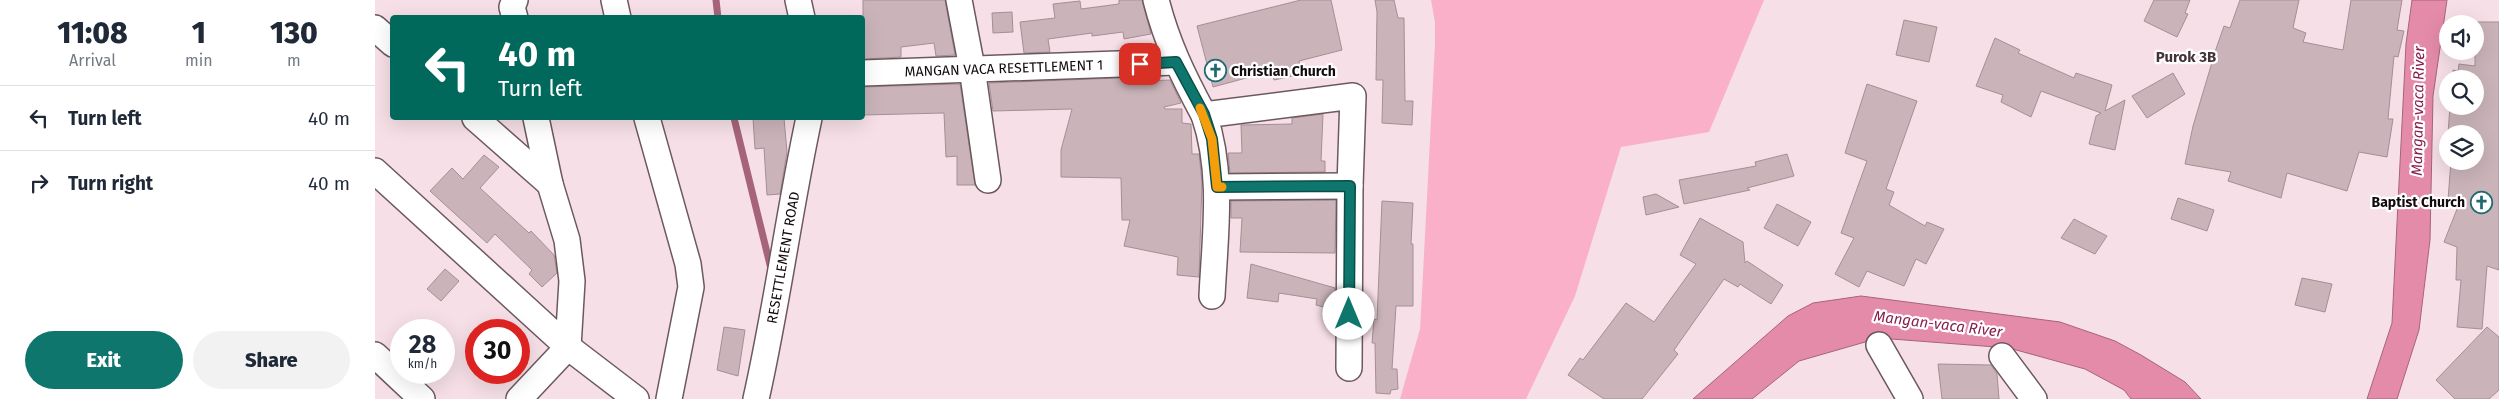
<!DOCTYPE html>
<html lang="en">
<head>
<meta charset="utf-8">
<style>
	body { margin:0; font-family:"Fira Sans",sans-serif; background:#f2f2f3; color:#1f2937; height:100vh; display:flex; flex-direction:column; font-size:19px; white-space:nowrap }
	* { box-sizing:border-box; margin:0 }
	p { font-size:16px; color:#747a83 }
	.icon { flex:none; width:28px; height:28px; fill:none; stroke:currentColor; stroke-width:2; stroke-linecap:round; stroke-linejoin:round }
	.map { position:relative; flex:1; overflow:hidden }
	.panel { display:flex; flex-direction:column; background:#fff; width:375px }
	.panel>* { flex:none }
	.guide { position:absolute; left:15px; top:15px; width:475px; height:105px; border-radius:5px; box-shadow:0 5px 20px #0002; background:#00695c; color:#fff; overflow:hidden }
	.buttons { position:absolute; left:2064px; top:15px; display:grid; gap:10px }
	.buttons a { display:grid; place-items:center; width:45px; height:45px; border-radius:50%; background:#fff; box-shadow:0 5px 20px #0002; font-size:25px }
	.speed { position:absolute; left:15px; top:319px; display:flex; gap:10px; font-size:25px; font-weight:700; text-align:center }
	.speed>* { display:grid; place-content:center; width:65px; height:65px; border-radius:50%; background:#fff; box-shadow:0 5px 20px #0002; line-height:1 }
	.speed small { font-size:12px; font-weight:400 }
	.speed .limit { border:8px solid #d22; background:#fff; color:#111 }
	.pin { position:absolute; display:grid; place-items:center; width:42px; height:42px; color:#fff; margin:-21px; border-radius:10px; box-shadow:0 2px 8px #0006 }
	.me { position:absolute; width:55px; margin:-28px; rotate:0deg; stroke-linejoin:round; filter:drop-shadow(0 0 4px #0008) }
	.turn { display:flex; align-items:center; gap:18px; height:105px; padding:0 25px; font-size:22px }
	.turn .icon { width:65px; height:65px; stroke-width:2.5 }
	.turn b { display:block; font-size:35px; line-height:42px }
	.eta { display:flex; justify-content:space-evenly; align-items:center; height:85px; text-align:center }
	.eta b { font-size:30px; font-weight:800; line-height:35px }
	.primary-button { display:flex; gap:10px; margin-top:auto; padding:10px 25px }
	.primary-button a { flex:1; height:58px; border-radius:30px; background:#0f766e; color:#fff; font-size:20px; font-weight:800; line-height:58px; text-align:center }
	.primary-button a+a { background:#f2f2f3; color:#1f2937 }
	ul { padding:0; list-style:none }
	li { display:flex; align-items:center; gap:15px; height:65px; padding:0 25px; border-top:1px solid #e0e1e3 }
	li div { flex:1 }
	li b { display:block; font-size:19px }
	li em { font-style:normal }
	main { display:flex; flex:1; min-height:0 }
	.map>svg:first-child { display:block }
	.green { fill:#fab0c8 }
	.water { fill:#e58baa; stroke:#a6647b }
	.lines { fill:none; stroke-linecap:round; stroke-linejoin:round }
	.stream { stroke:#a6647b; stroke-width:7 }
	.building { fill:#cab4ba; stroke:#a58f95 }
	.street-casing { stroke:#6c595f; stroke-width:28 }
	.street { stroke:#fff; stroke-width:25 }
	.route-casing { stroke:#0a4d48; stroke-width:12 }
	.route { stroke:#0f766e; stroke-width:9 }
	.slow { stroke:#f59e0b; stroke-width:9 }
	.labels { text-anchor:middle; stroke-width:4.5; stroke-linejoin:round; paint-order:stroke }
	.street-label { font-size:14px; fill:#120a0d; stroke:#fff }
	.poi-label { font-size:14px; font-weight:bold; fill:#120a0d; stroke:#fff; text-anchor:start }
	.neighbourhood-label { font-size:15px; font-weight:bold; fill:#443338; stroke:#fff }
	.water-label { font-size:15px; font-style:italic; fill:#881f4e; stroke:#fff }
</style>
</head>
<body>
<main>
<section class="panel">
<div class="eta">
<div><b>11:08</b><p>Arrival</p></div>
<div><b>1</b><p>min</p></div>
<div><b>130</b><p>m</p></div>
</div>
<ul>
<li><svg class="icon" aria-label="left" viewBox="0 0 24 24"><path d="M17 20v-9H6M10 6l-5 5 5 5"/></svg><div><b>Turn left</b></div><em>40 m</em></li>
<li><svg class="icon" aria-label="right" viewBox="0 0 24 24"><path d="M7 20v-9h11M14 6l5 5-5 5"/></svg><div><b>Turn right</b></div><em>40 m</em></li>
</ul>
<div class="primary-button"><a>Exit</a><a>Share</a></div>
</section>
<div class="map">
<svg width="2124" height="399" viewBox="0 0 2124 399">
	<rect width="100%" height="100%" fill="#f6dfe6"/>
	<path class="green" d="M1056,0H1389L1334,132L1246,147L1200,296L1151,399H1025L1045,329L1046,312L1060,44V22Z"/>
	<path class="water" d="M2037,0H2072L2058,96L2055,240L2044,330L2022,399H1992L2017,323L2031,44Z
		M1486,296L1685,322L1740,341L1766,355L1810,382L1826,399H1756L1749,390L1710,369L1634,348L1504,338L1424,361L1377,399H1318L1413,316L1438,303Z"/>
	<g class="lines">
		<path class="stream" d="M341,0L343,18
			M359,118L397,273"/>
	</g>
	<path class="building" d="M488,0H570L580,55L561,56L559,43L526,47V57L488,59Z
		M744,0H767L776,34L749,39L748,32L717,36V33L673,39L675,52L649,53L645,22L680,18L678,4L705,1L706,9L744,4Z
		M926,0H956L967,50L924,61L927,74L899,80L897,71L838,87L822,26Z
		M1000,0H1019L1023,18H1029L1030,101H1038L1037,125L1007,123L1008,80H1001L1002,12Z
		M1779,0H1815L1810,13L1813,14L1802,37L1769,21Z
		M1865,0H1924L1918,28L1931,33L1928,42L1968,50L1976,0H2027L2022,30L2029,31L2023,57L2019,56L2013,119H2018L2012,157L1984,152L1972,191L1912,173L1906,198L1853,181L1856,172L1810,164L1818,126L1841,49L1849,26L1855,28Z
		M637,12L638,32L618,33L617,13Z
		M1529,20L1562,27L1554,62L1521,55Z
		M2100,22H2124V270L2112,266L2107,329L2082,327L2086,280H2081L2082,247L2069,242L2084,204L2073,200L2076,161H2100V134H2073L2075,106H2100V79H2078V70L2083,71L2084,64L2100,66Z
		M1620,38L1645,50L1643,53L1699,78L1701,73L1737,85L1730,111L1750,100L1740,150L1714,144L1721,116L1726,113L1666,91L1656,117L1626,102L1628,95L1601,86Z
		M1798,73L1810,94L1772,118L1757,96Z
		M770,77V81L795,80L806,103L789,107L790,109H807V123L816,124L817,154H824L827,182L824,277L802,275L803,257L749,246L755,220H747L746,178L686,177V150L697,109L618,111L614,83Z
		M585,84L600,185H582V156L571,157L569,113L488,115V87Z
		M1492,84L1542,101L1511,189L1519,192L1514,205L1550,226L1552,222L1569,229L1551,264L1541,259L1529,286L1492,271L1484,287L1460,274L1479,238L1466,233L1492,161L1470,153Z
		M948,114L946,161H950V172L855,173L853,153H867L866,125L917,124V118Z
		M378,118H409L412,152L405,194L392,195L389,148L380,149Z
		M1412,154L1419,176L1372,188L1375,190L1309,204L1304,180L1381,166L1380,162Z
		M109,155L124,167L105,188L154,233L156,231L179,255L182,273L167,287L154,274L157,270L120,234L112,243L55,191L77,168L88,179Z
		M1281,194L1304,207L1271,215L1268,197Z
		M1803,198L1839,210L1832,231L1796,219Z
		M961,200L960,253L865,252L867,218H856V201Z
		M1007,201L1038,203L1036,244H1038V306H1021L1017,369H1022L1023,389L1016,390L1015,394L1001,393L1000,343H997L999,319L1002,320Z
		M1402,204L1436,222L1423,246L1389,228Z
		M1325,218L1368,242L1370,263L1372,261L1408,285L1396,304L1365,284L1363,287L1349,279L1299,350L1303,354L1267,399H1229L1193,375L1205,358L1208,360L1251,303L1279,322L1321,264L1305,255Z
		M1699,219L1732,236L1720,254L1686,238Z
		M876,264L960,288V310L941,305L942,299L904,293L903,302L872,298Z
		M70,269L84,281L66,301L52,289Z
		M1927,278L1957,284L1950,312L1920,305Z
		M349,327L370,330L363,376L342,370Z
		M2112,327L2124,337V390L2114,399H2080L2061,380Z
		M1563,364L1616,365L1622,374L1624,399H1567Z"/>
	<g class="lines">
		<defs>
			<g id="street">
				<path d="M140,0L137,7L140,18"/>
				<path d="M239,0L243,18"/>
				<path d="M423,0L427,18"/>
				<path d="M584,0L597,68L613,180"/>
				<path d="M781,0C792,43 808,76 829,115L978,96L975,186L974,368"/>
				<path d="M0,28L18,44"/>
				<path id="s1" d="M488,73L801,62"/>
				<path d="M829,115C849,173 840,235 837,296"/>
				<path d="M100,118L175,184"/>
				<path d="M272,118L313,264L316,287L294,399"/>
				<path d="M0,171L193,347L261,399"/>
				<path d="M842,187L975,186"/>
				<path d="M1504,345L1535,399"/>
				<path d="M0,355L47,399"/>
				<path d="M1627,356L1659,399"/>
				<path d="M144,399L193,347L197,281L192,240L175,184L161,118"/>
				<path id="s2" d="M381,399C402,306 414,211 434,118"/>
			</g>
		</defs>
		<use href="#street" class="street-casing"/>
		<use href="#street" class="street"/>
	</g>
	<g class="lines">
		<defs>
			<path id="route" d="M765,64L801,62L829,114L837,139L842,187L975,186L974,314"/>
		</defs>
		<use href="#route" class="route-casing"/>
		<use href="#route" class="route"/>
		<path class="slow" d="M825,108L837,139L842,187H847"/>
	</g>
	<defs>
		<symbol id="church-ring" viewBox="-11 -11 22 22"><circle r="9.5" fill="#fff" stroke="#1f6973" stroke-width="1.5"/><path d="M-1.2-6h2.4v3.5h3.3v2.4h-3.3V6h-2.4V-.1h-3.3v-2.4h3.3Z" fill="#1f6973"/></symbol>
	</defs>
	<g fill-rule="evenodd">
		<use href="#church-ring" x="828" y="58" width="25" height="25"/>
		<use href="#church-ring" x="2094" y="190" width="25" height="25"/>
	</g>
	<g class="labels">
		<g class="street-label">
			<text dy="5" stroke="none"><textPath href="#s1" startOffset="141">MANGAN VACA RESETTLEMENT 1</textPath></text>
			<text dy="5" stroke="none"><textPath href="#s2" startOffset="144">RESETTLEMENT ROAD</textPath></text>
		</g>
		<g class="poi-label">
			<text x="856" y="76">Christian Church</text>
			<text x="2090" y="207" text-anchor="end">Baptist Church</text>
		</g>
		<g class="neighbourhood-label">
			<text x="1811" y="62">Purok 3B</text>
		</g>
		<g class="water-label">
			<text transform="translate(2043 111) rotate(-89)" y="5">Mangan-vaca River</text>
			<text transform="translate(1563 324) rotate(7)" y="5">Mangan-vaca River</text>
		</g>
	</g>
</svg>
<div class="buttons">
<a><svg class="icon" aria-label="sound" viewBox="0 0 24 24"><path d="M4 9h4l5-4v14l-5-4H4zM17 9q2 3 0 6"/></svg></a>
<a><svg class="icon" aria-label="search" viewBox="0 0 24 24"><circle cx="10" cy="10" r="6"/><path d="M15 15l6 6"/></svg></a>
<a><svg class="icon" aria-label="layers" viewBox="0 0 24 24"><path d="M12 4l9 5-9 5-9-5zM3 14l9 5 9-5"/></svg></a>
</div>
<div class="speed"><div>28<small>km/h</small></div><div class="limit">30</div></div>
<div class="pin" style="left:765px;top:64px;background:#d93025"><svg class="icon" aria-label="arrive" viewBox="0 0 24 24"><path d="M6 21V4h12l-3 4 3 4H6"/></svg></div>
<svg class="me" style="left:974px;top:314px" viewBox="-20 -20 40 40"><circle r="19" fill="#fff"/><path d="M0-13L10 11 0 6-10 11z" fill="#0f766e"/></svg>
<div class="guide">
<div class="turn"><svg class="icon" aria-label="left" viewBox="0 0 24 24"><path d="M17 20v-9H6M10 6l-5 5 5 5"/></svg><div><b>40 m</b>Turn left</div></div>
</div>
</div>
</main>
</body>
</html>
